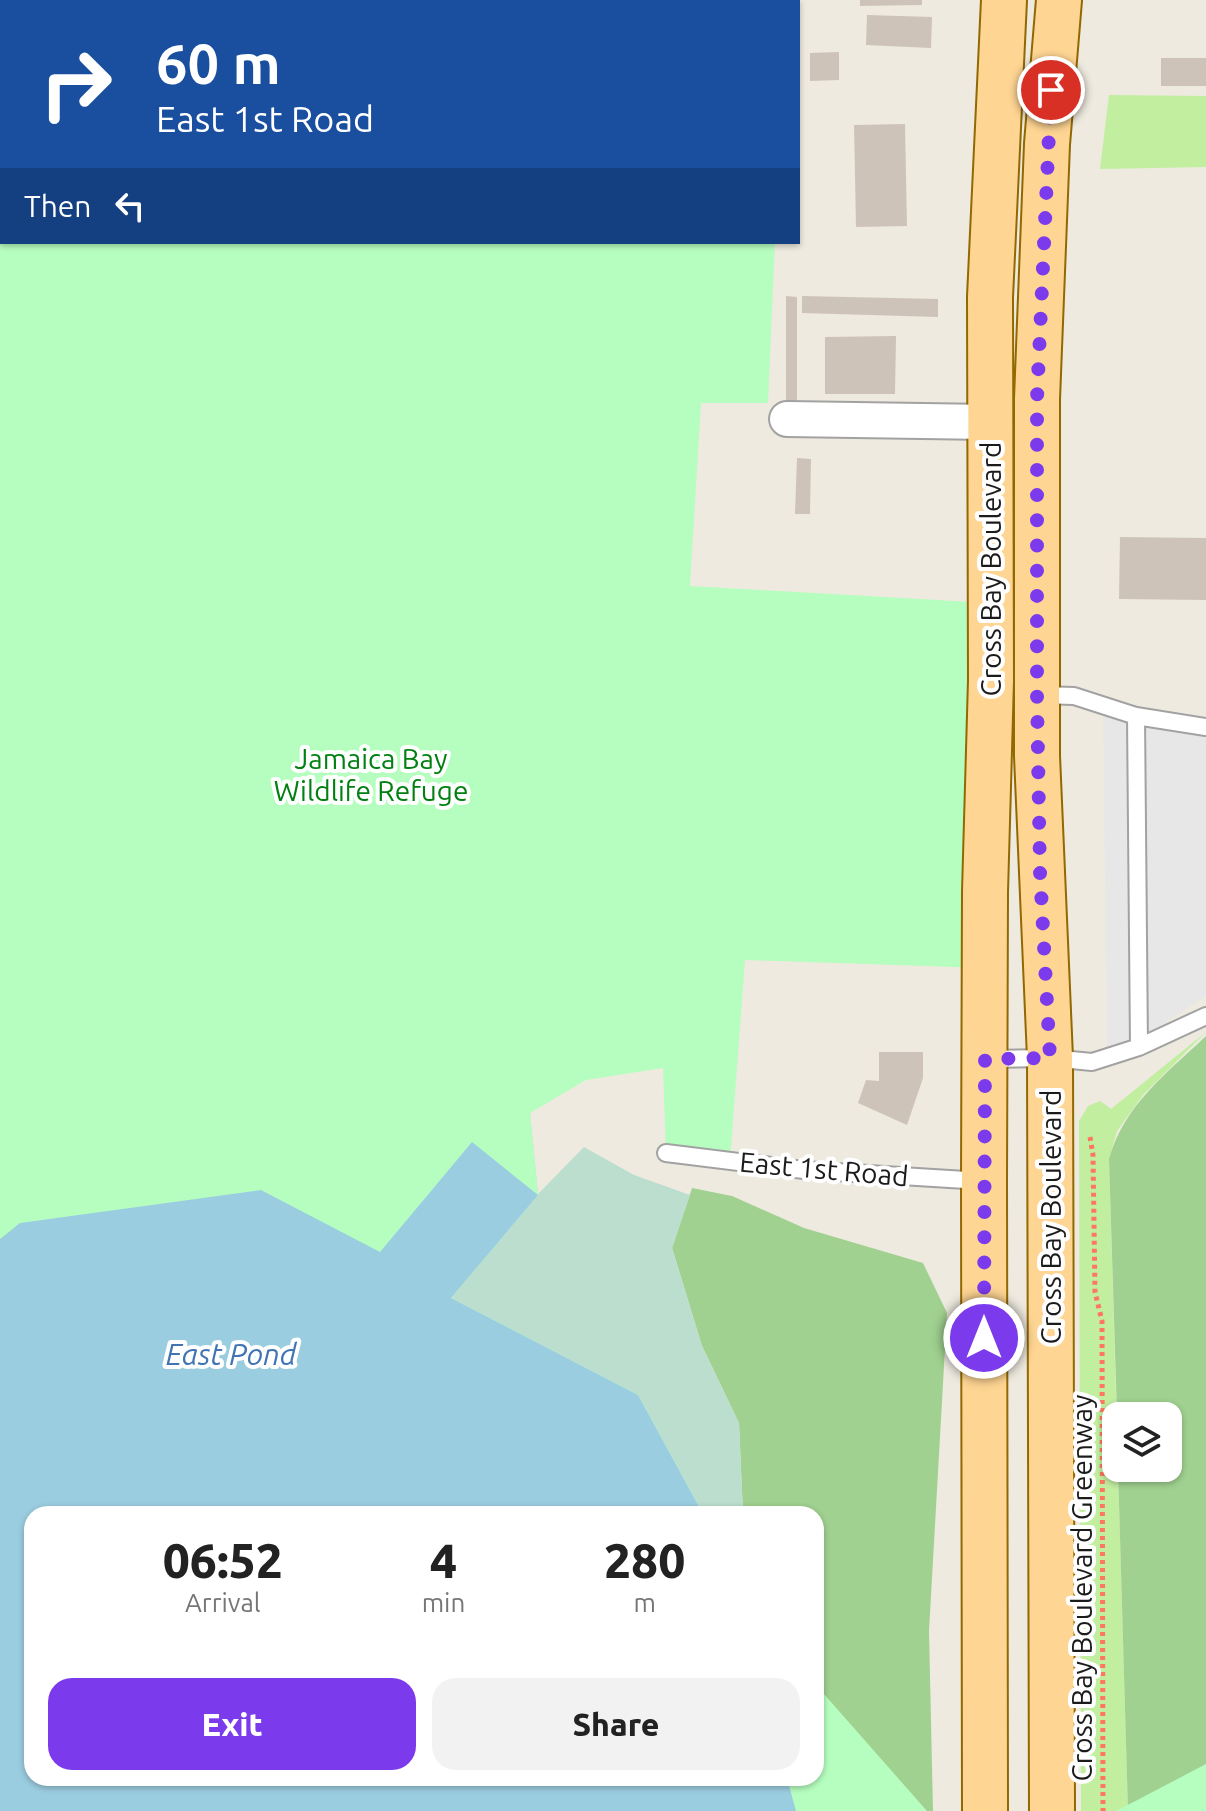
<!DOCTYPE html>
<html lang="en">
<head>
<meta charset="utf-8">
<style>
	body { margin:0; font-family:Ubuntu,sans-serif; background:#f2f2f2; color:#222; height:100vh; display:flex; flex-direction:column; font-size:30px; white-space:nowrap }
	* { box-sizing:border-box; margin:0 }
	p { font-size:26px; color:#767676 }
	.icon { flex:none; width:44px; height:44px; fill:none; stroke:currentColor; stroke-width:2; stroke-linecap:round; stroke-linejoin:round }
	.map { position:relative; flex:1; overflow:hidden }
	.panel { position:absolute; left:24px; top:1506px; width:800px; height:280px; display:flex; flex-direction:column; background:#fff; border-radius:24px; box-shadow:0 2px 6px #0004 }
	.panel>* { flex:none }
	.top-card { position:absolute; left:0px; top:0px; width:800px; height:244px; box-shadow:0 2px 6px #0004; background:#1a4fa0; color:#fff; overflow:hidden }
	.fabs { position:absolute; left:1102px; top:1402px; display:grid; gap:16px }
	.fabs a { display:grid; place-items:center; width:80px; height:80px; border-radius:16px; background:#fff; box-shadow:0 2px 6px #0004; font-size:40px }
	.pin { position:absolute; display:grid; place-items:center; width:68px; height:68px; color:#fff; margin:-34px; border:4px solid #fff; border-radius:50%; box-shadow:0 2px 8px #0007 }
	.me { position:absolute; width:88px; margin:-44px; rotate:0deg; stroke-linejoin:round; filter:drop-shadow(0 0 6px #0008) }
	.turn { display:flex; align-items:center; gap:28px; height:168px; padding:0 24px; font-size:36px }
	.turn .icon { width:104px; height:104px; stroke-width:2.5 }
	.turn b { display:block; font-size:56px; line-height:68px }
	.then { display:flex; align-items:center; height:76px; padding:0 24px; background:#0003; gap:16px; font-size:30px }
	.eta { display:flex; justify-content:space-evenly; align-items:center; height:136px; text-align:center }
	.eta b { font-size:48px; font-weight:800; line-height:56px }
	.cta { display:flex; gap:16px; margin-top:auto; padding:16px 24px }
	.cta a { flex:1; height:92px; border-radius:24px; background:#7c3aed; color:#fff; font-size:32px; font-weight:800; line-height:92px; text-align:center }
	.cta a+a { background:#f2f2f2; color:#222 }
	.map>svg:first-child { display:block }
	.grass { fill:#c2eea0 }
	.forest { fill:#a0d190 }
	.wetland { fill:#bbdecf }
	.park { fill:#b6febf }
	.parking { fill:#e7e7e7 }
	.water { fill:#9bcde0 }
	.building { fill:#cec3b8 }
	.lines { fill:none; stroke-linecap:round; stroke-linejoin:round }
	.lane-casing { stroke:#a2a2a2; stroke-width:20 }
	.street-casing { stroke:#a2a2a2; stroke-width:38 }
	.primary-casing { stroke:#926800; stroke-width:48 }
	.path { stroke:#ff775f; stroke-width:5; stroke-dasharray:4 4; stroke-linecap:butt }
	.lane { stroke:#fff; stroke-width:16 }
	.street { stroke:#fff; stroke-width:34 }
	.primary { stroke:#ffd593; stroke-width:44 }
	.route { stroke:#7c3aed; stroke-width:14; stroke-dasharray:0 25.2 }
	.labels { text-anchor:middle; stroke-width:8; stroke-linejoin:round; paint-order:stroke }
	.street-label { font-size:28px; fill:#1b1b1b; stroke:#fff }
	.park-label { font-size:28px; fill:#028012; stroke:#fff }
	.water-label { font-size:30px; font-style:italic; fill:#4174b2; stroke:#fff }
</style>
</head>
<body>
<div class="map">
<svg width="1206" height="1811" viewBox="0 0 1206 1811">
	<rect width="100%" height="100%" fill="#eeeadf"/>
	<path class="grass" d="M1109,95L1206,96V167L1100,169Z
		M1206,1032L1143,1095L1117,1131L1109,1159L1128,1811H1081L1079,1121L1088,1106L1100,1101L1111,1109Z"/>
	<path class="forest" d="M1206,1036V1811H1128L1118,1468H1168V1416H1117L1109,1159C1124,1105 1167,1073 1206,1036Z
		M692,1188L732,1196L804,1228L923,1263L947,1313L929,1631L933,1811H841L816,1719V1514H743L739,1423L702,1346L672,1248Z"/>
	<path class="wetland" d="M530,1113L538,1194L584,1147L634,1175L690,1195L672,1248L702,1346L739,1423L743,1514H703L638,1395L451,1298L537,1195L0,1119Z"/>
	<path class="park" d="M0,0H785L2,2V242H775L768,403H701L690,586L990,603L985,968L745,960L730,1161L666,1153L663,1068L586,1080L530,1113L538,1195L451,1298L638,1395L703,1514H32V1778H816V1685L927,1811H0Z
		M1206,1764V1811H1116L1124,1807Z"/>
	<path class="parking" d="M1103,700L1206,718V996L1107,1061Z"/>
	<path class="water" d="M472,1142L538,1195L451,1298L638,1395L703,1514H32V1778H787L796,1811H0V1239L20,1223L261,1190L380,1252Z"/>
	<path class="building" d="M860,0H922V5L860,6Z
		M867,15L932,17L931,48L866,45Z
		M839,52V80L810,81V53Z
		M1161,58H1206V86H1161Z
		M905,124L907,226L856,227L854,125Z
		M786,296L797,297V405L786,404Z
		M802,296L938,299V317L802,313Z
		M896,336L895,394H825V337Z
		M797,458L811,459L810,514H795Z
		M1120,537L1206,538V600L1119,599Z
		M879,1052H923V1078L907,1125L858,1103L866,1080L879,1081Z"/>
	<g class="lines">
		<defs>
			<path id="lane" d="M1040,695L1074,696L1136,716L1206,727
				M1136,716L1139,1047
				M987,1059L1050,1058L1092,1062L1139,1047L1206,1016
				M666,1153L804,1170L982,1181"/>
			<path id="street" d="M787,419L990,422"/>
			<path id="primary" d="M985,1811L984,1181L985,892L991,680L990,297L1004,0
				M1052,1811L1050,1058L1037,756V399L1047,144L1059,0"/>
		</defs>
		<use href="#lane" class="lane-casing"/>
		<use href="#street" class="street-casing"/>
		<use href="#primary" class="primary-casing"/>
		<path class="path" d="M1090,1137L1093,1155L1095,1292L1102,1321L1103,1811"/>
		<use href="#lane" class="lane"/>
		<use href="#street" class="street"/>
		<use href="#primary" class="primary"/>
	</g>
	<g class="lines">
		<path class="route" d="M984,1338L985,1059L1050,1058L1040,872L1037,695V399L1051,90"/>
	</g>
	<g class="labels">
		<g class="street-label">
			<text transform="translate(991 569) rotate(-90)" y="10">Cross Bay Boulevard</text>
			<text transform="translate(824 1169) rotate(5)" y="10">East 1st Road</text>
			<text transform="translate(1051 1217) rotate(-90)" y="10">Cross Bay Boulevard</text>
			<text transform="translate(1082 1588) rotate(-90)" y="10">Cross Bay Boulevard Greenway</text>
		</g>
		<g class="park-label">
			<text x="371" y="769">Jamaica Bay<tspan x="371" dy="32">Wildlife Refuge</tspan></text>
		</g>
		<g class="water-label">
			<text x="231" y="1365">East Pond</text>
		</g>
	</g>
</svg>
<div class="fabs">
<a><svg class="icon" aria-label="layers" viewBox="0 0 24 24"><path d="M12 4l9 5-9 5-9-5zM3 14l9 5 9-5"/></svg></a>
</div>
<div class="pin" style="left:1051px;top:90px;background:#d93025"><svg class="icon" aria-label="arrive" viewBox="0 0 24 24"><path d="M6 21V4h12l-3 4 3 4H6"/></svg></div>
<svg class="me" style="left:984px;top:1338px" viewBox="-20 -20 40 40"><circle r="17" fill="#7c3aed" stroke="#fff" stroke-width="3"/><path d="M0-11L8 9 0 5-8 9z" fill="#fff"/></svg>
<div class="top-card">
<div class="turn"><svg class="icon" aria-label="right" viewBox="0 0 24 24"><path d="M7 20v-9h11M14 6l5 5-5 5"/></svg><div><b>60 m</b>East 1st Road</div></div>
<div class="then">Then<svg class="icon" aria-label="left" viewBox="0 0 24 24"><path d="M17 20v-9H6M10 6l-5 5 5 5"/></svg></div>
</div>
<section class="panel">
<div class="eta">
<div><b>06:52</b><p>Arrival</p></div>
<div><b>4</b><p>min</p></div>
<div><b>280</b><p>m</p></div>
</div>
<div class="cta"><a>Exit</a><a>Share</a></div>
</section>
</div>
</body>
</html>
